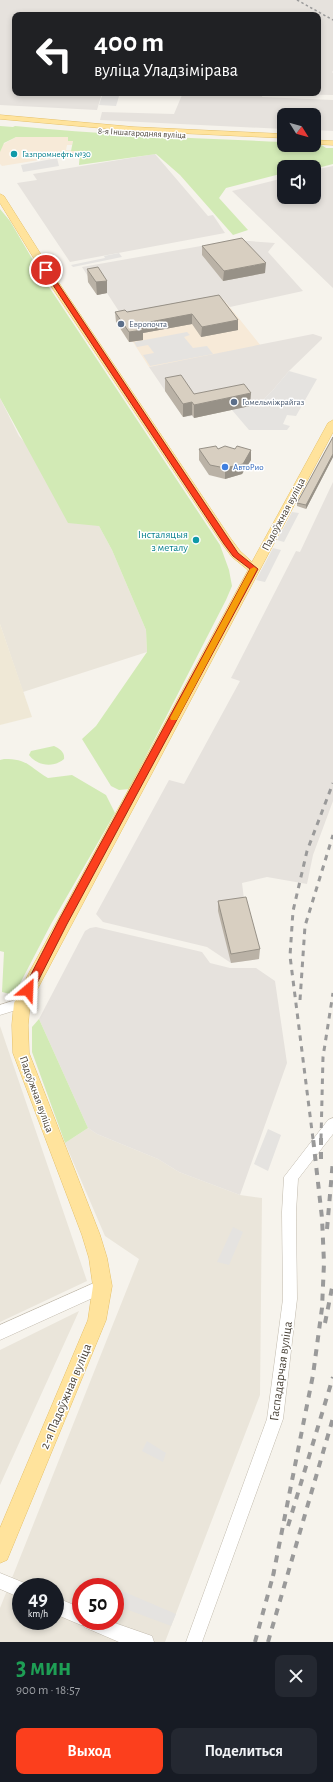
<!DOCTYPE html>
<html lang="ru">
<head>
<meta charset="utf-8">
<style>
	body { margin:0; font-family:"Alegreya Sans",sans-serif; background:#242831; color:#f1f3f6; height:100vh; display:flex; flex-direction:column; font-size:15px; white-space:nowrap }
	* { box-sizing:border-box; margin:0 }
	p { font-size:13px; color:#9ea1a6 }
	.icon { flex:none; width:22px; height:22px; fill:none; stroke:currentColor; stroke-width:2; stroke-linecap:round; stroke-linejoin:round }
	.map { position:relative; height:1642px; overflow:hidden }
	.side { display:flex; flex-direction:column; background:#171b24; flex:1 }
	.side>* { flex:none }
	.banner { position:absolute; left:12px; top:12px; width:309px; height:84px; border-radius:8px; box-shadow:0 2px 6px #0003; background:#202124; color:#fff; overflow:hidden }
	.needle { width:26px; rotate:127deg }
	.controls { position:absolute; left:277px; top:108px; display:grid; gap:8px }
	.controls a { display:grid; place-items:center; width:44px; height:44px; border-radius:8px; background:#171b24; box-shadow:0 2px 6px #0003; font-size:20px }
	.speed { position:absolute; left:12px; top:1578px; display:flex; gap:8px; font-size:20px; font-weight:700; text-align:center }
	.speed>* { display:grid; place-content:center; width:52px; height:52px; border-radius:50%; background:#171b24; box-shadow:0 2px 6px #0003; line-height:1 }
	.speed small { font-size:10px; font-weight:400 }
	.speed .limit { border:6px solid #d22; background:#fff; color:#111 }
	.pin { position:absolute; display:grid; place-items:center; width:34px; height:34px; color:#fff; margin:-17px; border:2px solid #fff; border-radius:50%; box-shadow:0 1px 4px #0007 }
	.me { position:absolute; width:44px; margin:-22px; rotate:26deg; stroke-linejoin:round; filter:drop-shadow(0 0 3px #0008) }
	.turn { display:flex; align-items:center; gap:14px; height:84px; padding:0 16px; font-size:18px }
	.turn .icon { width:52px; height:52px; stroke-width:2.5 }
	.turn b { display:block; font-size:28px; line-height:34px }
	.round { display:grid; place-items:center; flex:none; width:42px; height:42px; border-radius:8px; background:#242831 }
	.overview { display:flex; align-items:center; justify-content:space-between; height:68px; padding:0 16px }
	h1 { font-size:24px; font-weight:600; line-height:30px; color:#1e9e55 }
	.action { display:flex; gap:8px; margin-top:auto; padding:8px 16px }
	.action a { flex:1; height:46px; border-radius:8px; background:#fc3f1d; color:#fff; font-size:16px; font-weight:600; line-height:46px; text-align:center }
	.action a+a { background:#242831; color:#f1f3f6 }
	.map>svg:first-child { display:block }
	.residential { fill:#eae5da; fill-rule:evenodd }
	.commercial { fill:#f7ead8 }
	.industrial { fill:#e6e2dd }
	.education { fill:#efe8d6 }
	.green { fill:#d2eab5 }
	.parking { fill:#e5e3e0 }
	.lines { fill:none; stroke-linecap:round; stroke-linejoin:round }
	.minor-casing { stroke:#c2bbae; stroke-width:1 }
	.major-casing { stroke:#e6c16a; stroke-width:1 }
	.minor { fill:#fff; fill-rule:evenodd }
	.major { fill:#ffe39c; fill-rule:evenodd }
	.rail-far2 { stroke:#9a9a9a; stroke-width:1.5; stroke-dasharray:2.5 2.5; stroke-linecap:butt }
	.rail-far1 { stroke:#9a9a9a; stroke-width:3; stroke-dasharray:5.5 5.5; stroke-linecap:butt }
	.rail { stroke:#9a9a9a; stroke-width:4; stroke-dasharray:7 7; stroke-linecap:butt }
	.wall { fill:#bab2a6 }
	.shaded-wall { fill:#979187 }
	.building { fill:#d8cfc1; stroke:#979187 }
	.route { fill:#fc3f1d; stroke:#a42913 }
	.slow { fill:#f59e0b }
	.culture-dot { fill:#0f9aa8; stroke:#fff; stroke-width:1.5 }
	.service-dot { fill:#5c6f8a; stroke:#fff; stroke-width:1.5 }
	.shop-dot { fill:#3f7fe0; stroke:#fff; stroke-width:1.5 }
	.labels { text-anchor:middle; stroke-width:3; stroke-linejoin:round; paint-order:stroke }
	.far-street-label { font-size:9px; fill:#4b4439; stroke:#fff }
	.far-culture-label { font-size:9px; fill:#0d838f; stroke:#fff; text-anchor:start }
	.far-service-label { font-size:9px; fill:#4e5e75; stroke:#fff; text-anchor:start }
	.far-shop-label { font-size:9px; fill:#366cbe; stroke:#fff; text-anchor:start }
	.street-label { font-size:11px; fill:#4b4439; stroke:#fff }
	.culture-label { font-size:11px; fill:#0d838f; stroke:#fff; text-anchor:end }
	.near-street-label { font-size:13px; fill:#4b4439; stroke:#fff }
</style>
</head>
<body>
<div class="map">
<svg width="333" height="1642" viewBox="0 0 333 1642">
	<rect width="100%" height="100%" fill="#f6f3ec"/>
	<path class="residential" d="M0,398L19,436L99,526L112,550L146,630L147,652L23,692L0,624Z
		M0,1026L87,1281L0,1322Z
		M88,1128L97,1134L158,1159L179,1172L240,1195L262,1198L260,1395L165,1642H0V1608L139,1259L105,1236L65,1143ZM21,1587H55V1621H21ZM81,1587H115V1621H81Z
		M79,1311L0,1485V1350Z"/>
	<path class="commercial" d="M16,137H68L73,141L72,145H67L66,150L77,151V156H64L2,166L0,164V146Z
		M221,296L261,346L149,367L133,342H129L116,322L127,320L124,315Z"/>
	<path class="industrial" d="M0,0H333V71L332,72L333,73V95L264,94L318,93V15H15V93H102L97,110L0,105Z
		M157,93H263L262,97L333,100V131L314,130V115H284V129L100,120L102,112L174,114L182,95Z
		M155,154L208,216L213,215L225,233L70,262L17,183L37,180L33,174Z
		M333,166V288L232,191L284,178V197H314V170Z
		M235,240L275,243L268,252L303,291L230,307L220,296L122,316L107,293L97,295L88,282L91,281L82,267Z
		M313,334L322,337V339L289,371L273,390L261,402L194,418L192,416L183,417L149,367Z
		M333,482V801L313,855L307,884L267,877L242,883L245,907L259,959L231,963L207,947L103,922L96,914L169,780L184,784L240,681L231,678L296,551L300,552Z
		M96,927L202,952L210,963L230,968H256L275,981L287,1063L240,1195L179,1172L158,1159L97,1134L88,1128L39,1019L85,931L90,928Z"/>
	<path class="education" d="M0,624L32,717L0,725Z"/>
	<path class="green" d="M0,126L13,127L15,126C104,135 194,138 284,142V145L320,144L326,148H333V164L314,169V167H284V173L226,188L219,198L248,230L233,235L180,175L156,154L79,165L80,151H71L73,141H68V137H16L4,143L0,152Z
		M0,209L10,221L47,284L220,545L229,570L232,586L226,600L129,789L119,790L111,786L82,739L96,726L147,652L146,630L112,550L99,526L68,523L0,398Z
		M54,746C60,749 65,752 64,759C54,768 37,766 29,755L31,751Z
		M4,759C29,759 29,767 48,778L72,775L106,795L115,813L51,924L14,995L2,992L4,952L0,951V760Z
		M39,1019L88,1128L65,1143L32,1052V1027Z"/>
	<path class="parking" d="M103,93H120L116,106L99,105Z
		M57,158L59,166L23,172L21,165Z
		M119,253L122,257L73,267L71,265L105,258L104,256Z
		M187,332L190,335L184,337L193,348L207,346L213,354L150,366L143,355L154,353L148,345L137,347L134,342Z
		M289,371L317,379L296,416L287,415L283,424L290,426L287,430H249L232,410L261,402L273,390Z
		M292,512L299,513L284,542L277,540Z
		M273,548L281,550L265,582L256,580Z
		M268,1129L281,1135L268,1171L254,1164Z
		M233,1227L243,1232L229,1265L217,1262Z
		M147,1441L166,1453L163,1462L142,1451Z
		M115,1588L176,1614L171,1626L115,1605Z"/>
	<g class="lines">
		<defs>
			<path id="minor" d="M22,998L26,999L28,1003L26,1007L0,1015V1005Z
				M333,1118V1134L298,1179L296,1212L297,1299L283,1419L202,1642H186L267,1419L283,1299L282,1212L284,1177L328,1120Z
				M103,1279L108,1281L110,1286L108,1291L0,1340V1325Z
				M0,1573L27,1584L28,1587H21V1598L0,1589Z
				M55,1597L81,1608V1621H109L152,1636L154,1642H119L84,1627L83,1625H81L55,1614Z"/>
			<path id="major" d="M0,115L134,127L284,134V138L134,131L0,119Z
				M314,140L333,141V145L314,144Z
				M0,194L4,196L59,283L231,539L240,551L252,562L328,423L333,420V432L30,1003L28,1025L29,1053L100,1235L107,1258L112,1286L106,1320L7,1560L0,1563V1528L88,1320L93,1286L89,1258L82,1235L13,1053L12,1025L14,1003L30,971L248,570L232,557L223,545L49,283L0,203Z"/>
		</defs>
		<use href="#minor" class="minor-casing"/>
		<use href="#major" class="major-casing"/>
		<use href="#minor" class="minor"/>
		<use href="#major" class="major"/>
		<path class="rail-far2" d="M297,0L333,20"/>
		<path class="rail-far1" d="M300,1000L305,926L333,835
			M313,1139L290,956L293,911L307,851L333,783
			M321,1139L323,1057L333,993"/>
		<path class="rail" d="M321,1138V1166
			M327,1229L333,1160
			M325,1323L333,1283
			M288,1526L333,1377
			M273,1576L313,1375L322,1308L324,1263L322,1218L313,1138
			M255,1642L274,1572
			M268,1642L333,1418"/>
	</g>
	<path class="wall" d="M202,246L265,273L223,281L202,255Z
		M87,269L107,281V293L97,295L88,282Z
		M219,295L238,320V330L201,337L192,324L143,333V340L129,342L116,322L115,312H127Z
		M165,378L194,394L250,406L194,418L192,415L183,417L165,391Z
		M333,437V457L306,509L297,506V503Z
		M199,449H235L251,450V460L242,474L225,479L209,475L199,460Z
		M218,901L260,949L259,959L231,963L218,911Z"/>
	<path class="shaded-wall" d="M266,263L265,273L223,281L224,271Z
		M107,281V293L97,295L96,282Z
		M192,314V324L143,333V340L129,342V332L139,324Z
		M238,320V330L201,337L202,327Z
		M251,393L250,406L194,418V405Z
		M192,402V415L183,417V404Z
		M251,450V460L242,474L225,479V468Z
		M333,454V457L306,509V505Z"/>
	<path class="building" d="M242,238L266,263L224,271L202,246Z
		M98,267L107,281L96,282L87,269Z
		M219,295L238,320L202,327L192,314L139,324L143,330L129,332L115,312L125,310L127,312Z
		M181,375L194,394L244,384L251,393L194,405L192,402L183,404L165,378Z
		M333,437V454L306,505L297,503Z
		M216,446L218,449L225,446L235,449L237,446L251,450L243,464L225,468L210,465L199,449Z
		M246,897L260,949L231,954L218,901Z"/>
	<path class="route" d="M46,268L49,270L230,541L238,553L258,569L67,924L32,993L28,994L25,993L23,990L60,918L250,569L233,556L224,544L43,270Z"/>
	<path class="slow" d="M254,567L257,569L178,718L177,720H171L170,718L250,569Z"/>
	<g class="culture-dot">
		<circle cx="14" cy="154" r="4"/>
		<circle cx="196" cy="540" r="4"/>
	</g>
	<g class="service-dot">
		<circle cx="121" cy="324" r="4"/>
		<circle cx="234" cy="402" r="4"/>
	</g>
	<circle class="shop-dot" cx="225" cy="467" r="4"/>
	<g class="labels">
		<g class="far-street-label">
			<text transform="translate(142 133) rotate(3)" y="3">8-я Іншагародняя вуліца</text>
		</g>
		<g class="far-culture-label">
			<text x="22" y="157">Газпромнефть №30</text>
		</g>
		<g class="far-service-label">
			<text x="129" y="327">Европочта</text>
			<text x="242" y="405">Гомельміжрайгаз</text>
		</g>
		<g class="far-shop-label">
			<text x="233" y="470">АвтоРио</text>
		</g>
		<g class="street-label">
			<text transform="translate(283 514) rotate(-62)" y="4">Падоўжная вуліца</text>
			<text transform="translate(37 1094) rotate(70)" y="4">Падоўжная вуліца</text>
		</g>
		<g class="culture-label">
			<text x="188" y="538">Інсталяцыя<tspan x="188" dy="13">з металу</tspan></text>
		</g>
		<g class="near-street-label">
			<text transform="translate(280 1371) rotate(-82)" y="5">Гаспадарчая вуліца</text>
			<text transform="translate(65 1396) rotate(-67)" y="5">2-я Падоўжная вуліца</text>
		</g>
	</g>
</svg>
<div class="controls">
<a><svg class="needle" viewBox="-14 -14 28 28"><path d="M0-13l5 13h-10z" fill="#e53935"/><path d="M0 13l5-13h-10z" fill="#9ea1a6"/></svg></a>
<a><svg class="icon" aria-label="sound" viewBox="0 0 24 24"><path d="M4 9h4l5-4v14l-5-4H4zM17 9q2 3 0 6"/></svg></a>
</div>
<div class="speed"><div>49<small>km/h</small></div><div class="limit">50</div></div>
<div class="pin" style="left:46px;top:270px;background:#d93025"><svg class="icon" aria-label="arrive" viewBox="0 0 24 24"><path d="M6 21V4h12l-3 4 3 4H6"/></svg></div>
<svg class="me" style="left:28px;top:990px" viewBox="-20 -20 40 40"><path d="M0-17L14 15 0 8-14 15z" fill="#fc3f1d" stroke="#fff" stroke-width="4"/></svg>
<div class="banner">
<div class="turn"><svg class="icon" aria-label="left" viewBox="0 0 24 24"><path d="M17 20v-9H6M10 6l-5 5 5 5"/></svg><div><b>400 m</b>вуліца Уладзімірава</div></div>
</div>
</div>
<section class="side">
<div class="overview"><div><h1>3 мин</h1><p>900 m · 18:57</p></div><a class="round"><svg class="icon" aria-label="close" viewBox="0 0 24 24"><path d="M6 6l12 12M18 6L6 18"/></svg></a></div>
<div class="action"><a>Выход</a><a>Поделиться</a></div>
</section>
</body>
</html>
